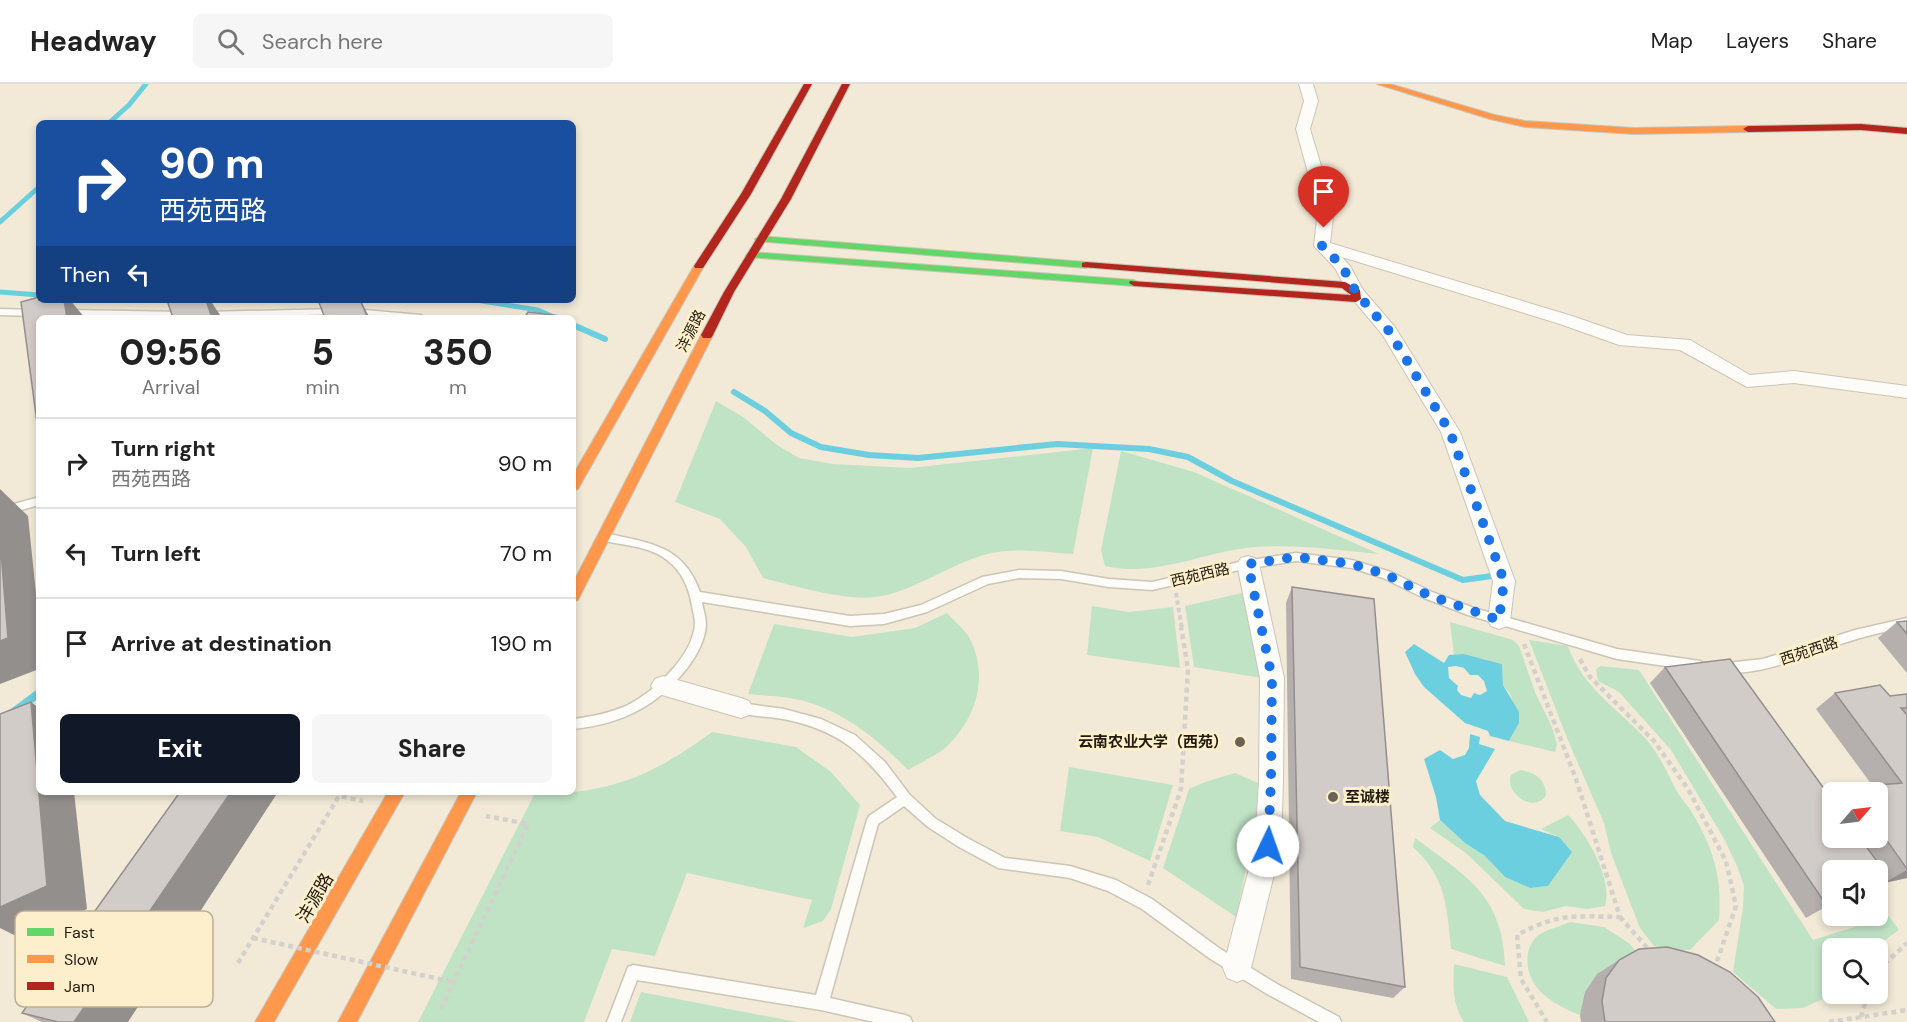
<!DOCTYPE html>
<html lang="en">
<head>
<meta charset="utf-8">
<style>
	body { margin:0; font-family:"DM Sans","Noto Sans SC",sans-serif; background:#f6f6f6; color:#222; height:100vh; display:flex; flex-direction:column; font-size:22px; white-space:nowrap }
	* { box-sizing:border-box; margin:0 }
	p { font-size:20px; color:#767676 }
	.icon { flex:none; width:33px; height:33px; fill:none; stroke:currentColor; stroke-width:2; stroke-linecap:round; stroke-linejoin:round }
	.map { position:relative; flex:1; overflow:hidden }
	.panel { position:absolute; left:36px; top:231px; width:540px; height:480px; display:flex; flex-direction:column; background:#fff; border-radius:9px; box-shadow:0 3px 9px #0003 }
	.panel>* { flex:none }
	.top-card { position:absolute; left:36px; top:36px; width:540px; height:183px; border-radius:9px; box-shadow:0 3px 9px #0003; background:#1a4fa0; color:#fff; overflow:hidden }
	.needle { width:39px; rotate:62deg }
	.tools { position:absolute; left:1822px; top:698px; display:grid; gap:12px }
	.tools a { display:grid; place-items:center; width:66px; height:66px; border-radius:9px; background:#fff; box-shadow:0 3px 9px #0003; font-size:30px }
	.pin { position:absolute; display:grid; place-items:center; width:51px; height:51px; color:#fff; margin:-62px -26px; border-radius:50% 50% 50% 0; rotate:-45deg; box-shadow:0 0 6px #0007 }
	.pin .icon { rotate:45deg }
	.me { position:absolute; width:66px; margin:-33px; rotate:3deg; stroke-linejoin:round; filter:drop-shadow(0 0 4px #0008) }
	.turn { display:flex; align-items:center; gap:21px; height:126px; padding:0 24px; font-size:27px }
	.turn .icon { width:78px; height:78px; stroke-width:2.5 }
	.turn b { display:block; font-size:42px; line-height:51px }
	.then { display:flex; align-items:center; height:57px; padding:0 24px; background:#0003; gap:12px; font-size:22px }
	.eta { display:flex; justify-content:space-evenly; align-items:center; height:102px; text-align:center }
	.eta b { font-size:36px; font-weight:800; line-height:42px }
	.primary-button { display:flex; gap:12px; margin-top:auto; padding:12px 24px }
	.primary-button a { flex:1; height:69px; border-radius:9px; background:#111827; color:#fff; font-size:24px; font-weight:800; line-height:69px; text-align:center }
	.primary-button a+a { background:#f6f6f6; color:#222 }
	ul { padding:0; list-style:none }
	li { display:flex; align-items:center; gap:18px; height:90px; padding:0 24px; border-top:2px solid #e0e0e0 }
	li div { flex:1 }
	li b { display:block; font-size:22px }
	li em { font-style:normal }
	header { display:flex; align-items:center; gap:36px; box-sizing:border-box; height:84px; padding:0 30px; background:#fff; border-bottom:2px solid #e0e0e0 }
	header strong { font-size:28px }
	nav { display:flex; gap:33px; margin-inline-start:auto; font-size:21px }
	.search { width:420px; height:54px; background:#f6f6f6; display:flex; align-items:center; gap:15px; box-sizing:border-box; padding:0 21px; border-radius:9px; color:#767676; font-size:22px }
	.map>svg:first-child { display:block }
	.green { fill:#c0e3c6 }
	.water { fill:#6ccfdf; fill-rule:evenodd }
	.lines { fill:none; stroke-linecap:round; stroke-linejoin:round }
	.stream-far2 { stroke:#6ccfdf; stroke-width:5 }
	.stream-far1 { stroke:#6ccfdf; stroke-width:6 }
	.stream { stroke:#6ccfdf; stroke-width:8 }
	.lane-casing { stroke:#cbc5b6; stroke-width:3 }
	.street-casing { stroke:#cbc5b6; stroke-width:2 }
	.fast-casing { stroke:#cbc5b6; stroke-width:2 }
	.slow-casing { stroke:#cbc5b6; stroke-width:2 }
	.jam-casing { stroke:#cbc5b6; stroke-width:2 }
	.path-far1 { stroke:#d4d1cc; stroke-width:4; stroke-dasharray:4.5 3; stroke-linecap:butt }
	.path { stroke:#d4d1cc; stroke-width:4.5; stroke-dasharray:5 4; stroke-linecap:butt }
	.lane { fill:#fdfcf9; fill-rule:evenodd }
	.street { fill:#fdfcf9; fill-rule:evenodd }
	.fast { fill:#63d668; fill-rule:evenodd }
	.slow { fill:#ff974d; fill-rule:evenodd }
	.jam { fill:#b3261e; fill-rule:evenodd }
	.path-bridge { stroke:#d4d1cc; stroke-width:4.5; stroke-dasharray:5 4; stroke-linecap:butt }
	.wall { fill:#b5afad }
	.shaded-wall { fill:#938f8d }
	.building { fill:#d2ccc9; stroke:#938f8d; stroke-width:1.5 }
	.route { stroke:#1a73e8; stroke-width:10; stroke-dasharray:0 18 }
	.poi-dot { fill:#6a6354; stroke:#fdefcc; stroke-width:2 }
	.labels { text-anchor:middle; stroke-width:6; stroke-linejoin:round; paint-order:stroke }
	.street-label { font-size:15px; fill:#201b0e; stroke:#fdefcc }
	.poi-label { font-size:15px; font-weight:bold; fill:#201b0e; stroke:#fdefcc; text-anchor:end }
	.near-street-label { font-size:18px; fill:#201b0e; stroke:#fdefcc }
	.key { fill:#fdefcc; stroke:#bbaf93; stroke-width:1.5 }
	.key-label { font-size:16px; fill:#201b0e }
</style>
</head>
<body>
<header>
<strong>Headway</strong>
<div class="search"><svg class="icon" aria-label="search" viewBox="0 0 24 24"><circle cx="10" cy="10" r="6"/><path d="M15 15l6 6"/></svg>Search here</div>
<nav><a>Map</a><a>Layers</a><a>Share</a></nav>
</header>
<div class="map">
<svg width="1907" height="938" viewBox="0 0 1907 938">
	<rect width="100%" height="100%" fill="#f2ead7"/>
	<path class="green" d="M716,317L743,333L777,361L799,374L833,380L910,384L1093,364L1073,470C1041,468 1009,462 978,473C946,483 909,509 876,513C844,517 795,502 763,494L746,463L720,435L675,418Z
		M1121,367L1194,388L1379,470C1338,466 1296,460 1255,463C1205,467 1156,494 1105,482L1101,466Z
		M1246,508L1262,594L1194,583L1185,522Z
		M1092,522L1129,528L1173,523L1180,584L1087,571Z
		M947,529C954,537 964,545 969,553C990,593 976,636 944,665C934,673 919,679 908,686C877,655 846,629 804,617C786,612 766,612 748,610L774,540L852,553L915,544Z
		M1450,538L1513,556L1519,562L1535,608L1552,643L1557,660L1555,668L1509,657L1519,639L1510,610L1503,601L1502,580L1464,570L1454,571Z
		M1529,556L1568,562C1581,602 1618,625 1646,655C1659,670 1667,688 1676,706C1681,715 1689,722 1694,732C1715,768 1722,795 1719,836L1690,866H1673L1654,862L1640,844L1611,769L1604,739L1567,654Z
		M1601,582L1639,586L1813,856L1889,832L1899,846L1874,864H1833V909H1836L1803,924L1776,925L1733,888L1743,823L1744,802L1737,782L1723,753L1671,666L1619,608L1598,597L1596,585Z
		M712,648L796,663L831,688L860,721L831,825L823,837L803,844L812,816L687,789L655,872L612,865L584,938H418L534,711C612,708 649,694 712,648Z
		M1069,683L1173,701L1150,777L1098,753L1060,747Z
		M1520,686C1535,688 1546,696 1546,711C1535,730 1504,710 1511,691Z
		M1235,689L1258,699L1256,737L1236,833L1163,784L1189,705L1205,698Z
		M1568,731C1587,751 1613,794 1605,822L1587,825L1566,822L1543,828L1524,825L1466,769L1430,744L1440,736L1465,759L1485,772L1505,793L1530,804L1548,802L1559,753L1541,745Z
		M1415,754C1467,793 1503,811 1505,882L1451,865C1447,823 1446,793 1413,763Z
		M1570,838L1604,843L1630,860L1644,878L1580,931C1552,920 1523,903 1528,869C1529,863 1534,853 1540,850C1549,845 1561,842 1570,838Z
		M1454,880L1507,893L1529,938H1464C1452,920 1453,901 1454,880Z
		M641,908L797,938H630Z"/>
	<path class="water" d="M1414,560L1444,579L1449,571L1464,570L1502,580L1503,601L1519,628V639L1509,657L1490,652L1488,647L1465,639L1424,603L1415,590L1405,568ZM1456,582L1464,584L1470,591H1478L1484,597L1487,607L1480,611L1474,609L1471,614L1461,611L1457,606L1458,602L1449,594L1448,583Z
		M1470,650L1480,653L1479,660L1495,665L1476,697L1480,711L1505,737L1559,753L1572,768L1548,802L1530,804L1505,793L1485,772L1465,759L1440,736L1436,713L1424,675L1440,666L1453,675L1465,671L1469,664Z"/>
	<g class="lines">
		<path class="stream-far2" d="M109,39L129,21L146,0
			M0,138L39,103
			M0,208L39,211
			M126,216H189
			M476,216L538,226L556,234"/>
		<path class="stream-far1" d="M573,241L605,255
			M734,308L765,327L791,349L821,363L869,371L918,374L1057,360L1149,365L1188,373L1232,397L1463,496L1499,491"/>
		<path class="stream" d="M0,638L39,609"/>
		<defs>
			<path id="lane" d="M0,225L37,226L41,229L37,232L0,231Z
				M337,225L340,226V230L206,234L202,231L206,228Z
				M353,225L421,231L425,234H390L350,230V226Z
				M68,226L184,228L188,231L184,234L65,231L64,229Z
				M39,413V421L0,432V424Z
				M605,449C648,459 683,460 700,508L850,532L884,530L921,521L982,493L1019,486L1061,487L1109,495L1152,498L1239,478L1296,469L1352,476L1391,488L1432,508L1474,524L1617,565L1700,577L1704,579L1706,582L1704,585L1700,587L1617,575L1468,531L1424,514L1383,494L1352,484L1296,477L1239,486L1152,506L1109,503L1061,495L1019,494L988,500L927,528L884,540L850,542L702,518C703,525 706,533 706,541C705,556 697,571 688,583C658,622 622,640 573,645V635C591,633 609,629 626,622C653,609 693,572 695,540C695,534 693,528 692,522C689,504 682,487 667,476C648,461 623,462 601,456L600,453Z
				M1907,534V544C1885,547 1865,552 1844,559C1811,569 1751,597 1718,586L1716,583L1718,580L1763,575L1855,546Z
				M741,619L784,625L821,635L855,651L885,678L909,710L936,735L969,755L1005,774L1070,782L1116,796L1152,815L1219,864L1277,900L1339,933L1341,938H1319L1267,910L1209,874L1142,825L1108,807L1070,794L998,784L959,763L928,743L904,722L878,740L830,914L905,931L910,933L912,938H874L821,926L637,896L621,938H607L628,883L633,881L816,911L867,736L869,732L897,713C864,669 839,646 783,635C768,632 752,633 737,628L735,624L737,620Z"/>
			<path id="street" d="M1299,0H1313L1318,17L1310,45L1334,125L1330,159L1572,232L1627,251L1690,256L1750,291L1794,287L1907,302V314L1794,299L1747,303L1680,266L1619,261L1560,240L1342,173L1350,182L1363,206L1395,243L1460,348L1515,497L1510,536L1507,542L1499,545L1491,542L1488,536L1493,497L1441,348L1382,250L1350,212L1335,184L1314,162L1318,125L1296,45L1304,17Z
				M1248,472L1255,474L1259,480L1284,594L1283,697L1281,762L1251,884L1247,894L1237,898L1227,894L1223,884L1255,762L1259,697L1260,594L1237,480L1241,474Z
				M663,592L741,614L749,617L753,624L749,631L741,634L655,609L651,602L655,595Z"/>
			<path id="fast" d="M760,152L1086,178L1091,181L1086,184L756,157L755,155Z
				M751,168L1134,196L1139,199L1134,202L747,173L746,171Z"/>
			<path id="slow" d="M1377,0H1390L1495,31L1525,37L1634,44L1748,42L1753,45L1748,48L1634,50L1525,43L1490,35Z
				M699,179L704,182L578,405L573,407V391L694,182Z
				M707,247L713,251L578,516L573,518V499L701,251Z
				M388,708H405L274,938H255Z
				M461,708H477L357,938H338Z"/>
			<path id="jam" d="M804,0H812L751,110L703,184H695L694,182L741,110Z
				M842,0H850L791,115L734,208L713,251L711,254H703L701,251L724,208L781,115Z
				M1861,40L1907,44V50L1861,46L1748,48L1743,45L1748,42Z
				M1086,178L1345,198L1360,206L1361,215L1356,218L1134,202L1129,199L1130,197L1351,211L1342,204L1082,183V179Z"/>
		</defs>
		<use href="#lane" class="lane-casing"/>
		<use href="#street" class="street-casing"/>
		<use href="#fast" class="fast-casing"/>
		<use href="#slow" class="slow-casing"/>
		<use href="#jam" class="jam-casing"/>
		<path class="path-far1" d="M1176,509L1182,545"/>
		<path class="path" d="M1524,560L1576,695L1620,833C1575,832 1558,829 1517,851L1521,895L1547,938
			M1580,575L1590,593L1654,657L1688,705L1726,777L1736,822L1715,883
			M1148,801L1181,705L1188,585L1181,543
			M1620,833L1649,866
			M238,879L339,712L363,717
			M1878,886L1907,859
			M441,925L528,740L486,732
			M1861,933L1868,909
			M1829,938L1907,926"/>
		<use href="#lane" class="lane"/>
		<use href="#street" class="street"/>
		<use href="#fast" class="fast"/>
		<use href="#slow" class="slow"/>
		<use href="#jam" class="jam"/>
		<path class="path-bridge" d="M253,854L453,898"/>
	</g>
	<path class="wall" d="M1292,503L1405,903L1393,914L1291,895L1286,519Z
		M1907,537V589L1878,554L1897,538Z
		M1665,583L1832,715L1833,714V753H1878V708H1842L1850,703L1872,701L1816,625L1835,609L1890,612L1907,610V794L1884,799L1878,790V786L1827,822L1806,834L1650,599Z
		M1619,876L1775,938H1581L1580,931L1585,908L1597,890Z
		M22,929L128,938H42Z"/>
	<path class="shaded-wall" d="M64,216H70L85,234H67Z
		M206,216H210L222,234H212Z
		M360,216L370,234H368Z
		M0,405L28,432L39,539V585L0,600Z
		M31,618L39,624V708H74L87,825L22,855L0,844V823Z
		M231,708H278L128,938H74Z
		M1907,786V794L1884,799Z"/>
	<path class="building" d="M39,213V216H64L67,234H39V354L21,218Z
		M167,216H206L212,234H173Z
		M318,216H360L368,234H325Z
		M528,228L562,232L561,234H524Z
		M0,456L8,554L0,557Z
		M1292,503L1374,515L1405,903L1300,883Z
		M1907,537V550L1897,538Z
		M1730,575L1833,717V753H1859L1882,784L1878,786H1833V818L1827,822L1665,583Z
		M1880,601L1890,612L1907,610V624H1901L1907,631V785L1878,744V708H1853L1850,703L1902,699L1835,609Z
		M31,618L47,802L0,823V630Z
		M180,708H231L74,938H58L22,929Z
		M1667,863L1698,871L1730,888L1758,913L1775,938H1605L1602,917L1606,894L1619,876L1639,865Z"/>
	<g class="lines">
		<path class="route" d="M1268,762L1271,697L1272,594L1248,480L1296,473L1352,480L1387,491L1428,511L1499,536L1504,497L1450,348L1389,247L1356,208L1342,182L1322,162L1324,144"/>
	</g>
	<g class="poi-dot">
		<circle cx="1240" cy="658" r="6"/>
		<circle cx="1333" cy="713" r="6"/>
	</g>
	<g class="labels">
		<g class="street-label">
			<text transform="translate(691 247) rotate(-63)" y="5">沣源路</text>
			<text transform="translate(1200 491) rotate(-13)" y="5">西苑西路</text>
			<text transform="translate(1809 567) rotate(-18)" y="5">西苑西路</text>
		</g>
		<g class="poi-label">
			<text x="1228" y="663">云南农业大学（西苑）</text>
			<text x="1345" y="718" text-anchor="start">至诚楼</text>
		</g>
		<g class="near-street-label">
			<text transform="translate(315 814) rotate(-60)" y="6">沣源路</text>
		</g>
	</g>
	<rect x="15" y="827" width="198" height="96" rx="9" class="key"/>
	<rect x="27" y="844" width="27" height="8" fill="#63d668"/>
	<rect x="27" y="871" width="27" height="8" fill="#ff974d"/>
	<rect x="27" y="898" width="27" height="8" fill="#b3261e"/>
	<g class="key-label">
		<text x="64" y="854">Fast</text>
		<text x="64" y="881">Slow</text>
		<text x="64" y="908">Jam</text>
	</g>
</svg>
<div class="tools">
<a><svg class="needle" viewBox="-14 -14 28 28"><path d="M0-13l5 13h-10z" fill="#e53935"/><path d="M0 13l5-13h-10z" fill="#767676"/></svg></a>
<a><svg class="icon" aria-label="sound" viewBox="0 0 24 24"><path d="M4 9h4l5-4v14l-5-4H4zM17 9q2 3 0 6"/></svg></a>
<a><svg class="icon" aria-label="search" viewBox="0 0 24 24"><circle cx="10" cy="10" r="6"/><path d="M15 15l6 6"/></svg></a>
</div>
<div class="pin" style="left:1324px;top:144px;background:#d93025"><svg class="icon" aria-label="arrive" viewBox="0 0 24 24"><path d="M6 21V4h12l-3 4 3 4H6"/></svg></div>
<svg class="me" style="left:1268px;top:762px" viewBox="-20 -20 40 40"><circle r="19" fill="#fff"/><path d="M0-13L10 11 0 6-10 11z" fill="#1a73e8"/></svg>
<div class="top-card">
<div class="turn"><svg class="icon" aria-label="right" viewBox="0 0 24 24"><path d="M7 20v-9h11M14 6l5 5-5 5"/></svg><div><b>90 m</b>西苑西路</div></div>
<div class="then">Then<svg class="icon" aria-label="left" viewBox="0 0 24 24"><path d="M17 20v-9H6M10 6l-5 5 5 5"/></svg></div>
</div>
<section class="panel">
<div class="eta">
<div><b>09:56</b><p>Arrival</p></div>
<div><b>5</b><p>min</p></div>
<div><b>350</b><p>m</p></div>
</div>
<ul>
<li><svg class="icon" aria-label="right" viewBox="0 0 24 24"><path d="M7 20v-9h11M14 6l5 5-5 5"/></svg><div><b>Turn right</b><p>西苑西路</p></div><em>90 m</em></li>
<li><svg class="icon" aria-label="left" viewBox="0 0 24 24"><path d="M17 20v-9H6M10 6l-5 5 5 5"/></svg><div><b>Turn left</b></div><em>70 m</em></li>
<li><svg class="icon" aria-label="arrive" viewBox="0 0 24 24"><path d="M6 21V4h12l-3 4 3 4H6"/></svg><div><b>Arrive at destination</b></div><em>190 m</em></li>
</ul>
<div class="primary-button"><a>Exit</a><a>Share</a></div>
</section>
</div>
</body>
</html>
